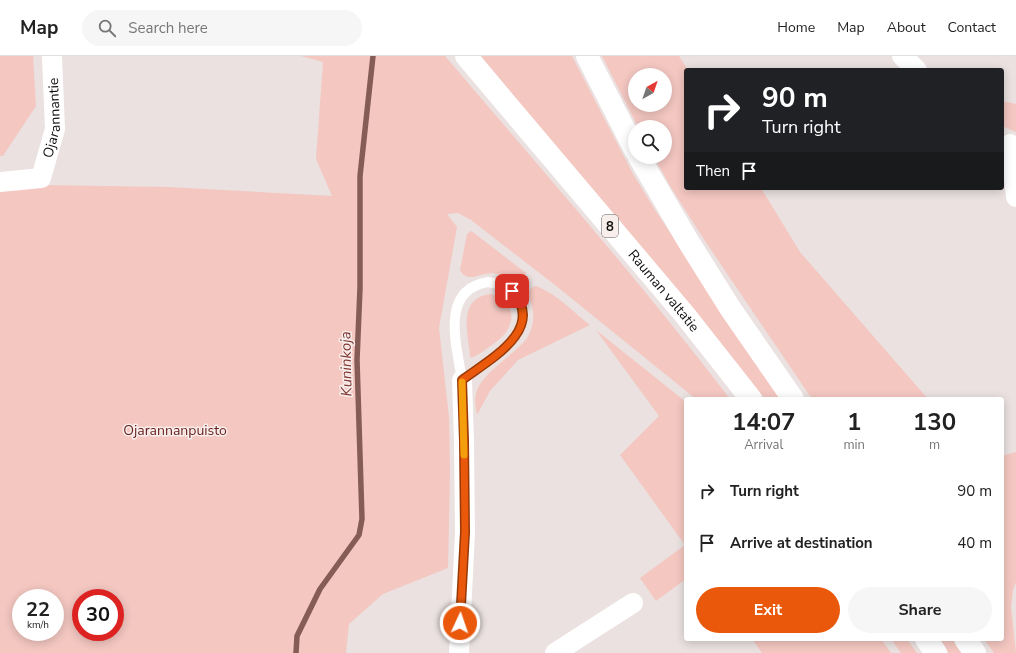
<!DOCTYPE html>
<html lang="en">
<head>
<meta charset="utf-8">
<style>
	body { margin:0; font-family:"Nunito Sans",sans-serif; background:#f6f6f6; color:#222; height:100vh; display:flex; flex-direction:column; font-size:15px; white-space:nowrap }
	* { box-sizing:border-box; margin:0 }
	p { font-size:13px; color:#767676 }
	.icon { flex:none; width:22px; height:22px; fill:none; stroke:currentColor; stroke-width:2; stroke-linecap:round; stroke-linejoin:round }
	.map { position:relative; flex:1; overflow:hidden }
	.sheet { position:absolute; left:684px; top:341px; width:320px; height:244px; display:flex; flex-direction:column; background:#fff; border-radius:4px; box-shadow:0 2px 10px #0003 }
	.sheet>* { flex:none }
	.hud { position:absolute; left:684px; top:12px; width:320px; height:122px; border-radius:4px; box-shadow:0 2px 10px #0003; background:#202124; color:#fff; overflow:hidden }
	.needle { width:26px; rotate:40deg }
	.tools { position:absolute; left:628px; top:12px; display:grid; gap:8px }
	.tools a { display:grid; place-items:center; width:44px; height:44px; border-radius:50%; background:#fff; box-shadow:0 2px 10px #0003; font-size:20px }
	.speed { position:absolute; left:12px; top:533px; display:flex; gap:8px; font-size:20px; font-weight:700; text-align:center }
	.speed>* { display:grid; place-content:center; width:52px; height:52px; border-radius:50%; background:#fff; box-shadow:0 2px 10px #0003; line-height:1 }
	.speed small { font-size:10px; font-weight:400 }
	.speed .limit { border:6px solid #d22; background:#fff; color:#111 }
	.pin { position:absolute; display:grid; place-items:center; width:34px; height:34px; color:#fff; margin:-17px; border-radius:8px; box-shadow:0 2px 6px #0006 }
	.me { position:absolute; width:44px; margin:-22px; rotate:3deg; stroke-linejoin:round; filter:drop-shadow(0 0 3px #0008) }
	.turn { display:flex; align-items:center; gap:14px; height:84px; padding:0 12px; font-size:18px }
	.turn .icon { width:52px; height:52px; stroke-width:2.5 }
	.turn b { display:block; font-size:28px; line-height:34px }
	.then { display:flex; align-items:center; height:38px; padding:0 12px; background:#0003; gap:8px; font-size:15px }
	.eta { display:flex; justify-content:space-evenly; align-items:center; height:68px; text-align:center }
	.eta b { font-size:24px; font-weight:700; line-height:28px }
	.button { display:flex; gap:8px; margin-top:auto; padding:8px 12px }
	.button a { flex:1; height:46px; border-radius:24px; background:#ea580c; color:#fff; font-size:16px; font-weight:700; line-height:46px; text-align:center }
	.button a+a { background:#f6f6f6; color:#222 }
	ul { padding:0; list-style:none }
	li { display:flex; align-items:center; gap:12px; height:52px; padding:0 12px }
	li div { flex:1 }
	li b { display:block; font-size:15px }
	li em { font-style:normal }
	header { display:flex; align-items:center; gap:24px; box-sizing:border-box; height:56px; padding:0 20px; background:#fff; border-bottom:1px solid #e0e0e0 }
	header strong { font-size:19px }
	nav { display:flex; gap:22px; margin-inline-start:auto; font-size:14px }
	.search { width:280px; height:36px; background:#f6f6f6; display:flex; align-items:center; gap:10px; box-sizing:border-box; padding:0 14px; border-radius:22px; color:#767676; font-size:15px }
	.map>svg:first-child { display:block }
	.green { fill:#f4c7c1; fill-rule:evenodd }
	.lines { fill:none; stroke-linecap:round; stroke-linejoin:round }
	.stream { stroke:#865c57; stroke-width:5.5 }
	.lane { stroke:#fff; stroke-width:10 }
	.street { stroke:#fff; stroke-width:20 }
	.highway { stroke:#fff; stroke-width:22 }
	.route-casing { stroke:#983908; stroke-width:10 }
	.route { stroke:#ea580c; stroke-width:7 }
	.slow { stroke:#f59e0b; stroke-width:7 }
	.labels { text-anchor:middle; stroke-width:3; stroke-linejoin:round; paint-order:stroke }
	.shield { fill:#f8efed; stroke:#565150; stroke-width:1 }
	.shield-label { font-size:13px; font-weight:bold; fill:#100d0d }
	.street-label { font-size:14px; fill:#100d0d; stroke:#f8efed }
	.park-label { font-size:14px; fill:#671f1b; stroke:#f8efed }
	.water-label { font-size:15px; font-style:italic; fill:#823832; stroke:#f8efed }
</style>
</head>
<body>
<header>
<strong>Map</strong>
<div class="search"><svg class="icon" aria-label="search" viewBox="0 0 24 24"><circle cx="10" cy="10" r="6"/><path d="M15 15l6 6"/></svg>Search here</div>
<nav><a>Home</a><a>Map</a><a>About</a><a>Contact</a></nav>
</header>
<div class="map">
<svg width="1016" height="597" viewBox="0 0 1016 597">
	<rect width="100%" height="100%" fill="#eae1e0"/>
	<path class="green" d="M0,0H33L36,50L3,100H0Z
		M301,0H445C541,113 640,225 730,343H696L555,229L471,164L458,157L447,158L457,171L439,272L449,361L450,417L448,512L383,538L349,568L346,597H0V134L40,129L168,131L332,140L316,103L323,6ZM21,542H55V576H21ZM81,542H115V576H81Z
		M481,0H572L633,118L655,154L782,343H765C674,225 575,115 481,0Z
		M602,0H679L688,14H686V132H761L800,196L928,343H812L707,188L670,130L654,101H665V71H638ZM635,19H665V49H635Z
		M1002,45L1016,48V76L1002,70Z
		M471,175L474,177L526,217L517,227C509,223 501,218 492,217C479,217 468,228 460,214L467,178Z
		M536,230C556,237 573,256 590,269L518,304L490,335L477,359C476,352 474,345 476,338C480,317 514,300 527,282C534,271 535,259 531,247C530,244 528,239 529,235C530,232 533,231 536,230Z
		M491,238C509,243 518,258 506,276C501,283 492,289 485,294C481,297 476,300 471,302L470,300C468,276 457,242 491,238Z
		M596,274L686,346V523L656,545L640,522L685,489L620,399L659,360Z
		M1016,396V526L1013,534L1011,551L1016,597H994L984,583H1002V400Z
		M752,583H881L891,597H762Z
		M891,583H907L917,597H901Z
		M939,583H953L963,597H949Z"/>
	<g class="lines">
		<path class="stream" d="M296,597L297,580L320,533L359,479L362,463L357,304L360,232V120L373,0"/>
		<path class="lane" d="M488,226C501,228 512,232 519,244C539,277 484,308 462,324C457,290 439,234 488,226Z"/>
		<g class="street">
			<path d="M902,0L917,14"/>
			<path d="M1010,88L1016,141"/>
			<path id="s1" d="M0,126L41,122L55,73L52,0"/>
			<path d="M459,597L465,476L464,385L462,324"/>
			<path d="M555,597L633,547"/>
		</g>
		<g class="highway">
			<path id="s2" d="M466,0L685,259L751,343"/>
			<path d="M587,0L635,94"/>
			<path d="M639,101L688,185L730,252L793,343"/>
			<path d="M926,583L936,597"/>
			<path d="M965,583L975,597"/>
		</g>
	</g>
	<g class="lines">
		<defs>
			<path id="route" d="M460,567L465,476L464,385L462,324C489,304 547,273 512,235"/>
		</defs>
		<use href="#route" class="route-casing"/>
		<use href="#route" class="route"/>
		<path class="slow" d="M462,326L464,399"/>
	</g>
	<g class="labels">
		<rect class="shield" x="602" y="159" width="16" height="22" rx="3"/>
		<g class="shield-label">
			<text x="610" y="175">8</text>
		</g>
		<g class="street-label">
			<text dy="5" stroke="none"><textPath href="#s1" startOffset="103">Ojarannantie</textPath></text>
			<text dy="5" stroke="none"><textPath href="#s2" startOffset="307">Rauman valtatie</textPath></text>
		</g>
		<g class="park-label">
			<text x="175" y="379">Ojarannanpuisto</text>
		</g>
		<g class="water-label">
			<text transform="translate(346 308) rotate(-91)" y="5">Kuninkoja</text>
		</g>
	</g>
</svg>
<div class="tools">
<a><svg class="needle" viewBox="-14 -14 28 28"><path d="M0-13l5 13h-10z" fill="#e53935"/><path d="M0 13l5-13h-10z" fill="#767676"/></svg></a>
<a><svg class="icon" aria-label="search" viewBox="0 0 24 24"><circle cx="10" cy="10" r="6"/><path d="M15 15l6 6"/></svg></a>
</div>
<div class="speed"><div>22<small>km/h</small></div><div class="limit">30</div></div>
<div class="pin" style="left:512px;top:235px;background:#d93025"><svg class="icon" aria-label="arrive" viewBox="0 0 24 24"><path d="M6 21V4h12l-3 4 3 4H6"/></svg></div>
<svg class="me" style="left:460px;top:567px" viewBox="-20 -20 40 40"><circle r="17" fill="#ea580c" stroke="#fff" stroke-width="3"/><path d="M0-11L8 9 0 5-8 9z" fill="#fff"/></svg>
<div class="hud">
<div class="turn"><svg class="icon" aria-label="right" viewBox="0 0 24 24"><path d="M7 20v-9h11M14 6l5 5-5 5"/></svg><div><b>90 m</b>Turn right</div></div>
<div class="then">Then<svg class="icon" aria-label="arrive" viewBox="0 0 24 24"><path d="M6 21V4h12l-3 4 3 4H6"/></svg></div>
</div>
<section class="sheet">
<div class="eta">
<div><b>14:07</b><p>Arrival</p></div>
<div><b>1</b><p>min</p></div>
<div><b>130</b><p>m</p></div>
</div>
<ul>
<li><svg class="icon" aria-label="right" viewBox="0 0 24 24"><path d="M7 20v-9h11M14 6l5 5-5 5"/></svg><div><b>Turn right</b></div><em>90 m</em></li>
<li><svg class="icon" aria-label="arrive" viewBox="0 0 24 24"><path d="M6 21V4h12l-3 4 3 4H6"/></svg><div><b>Arrive at destination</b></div><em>40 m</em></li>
</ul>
<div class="button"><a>Exit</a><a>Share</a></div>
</section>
</div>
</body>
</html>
